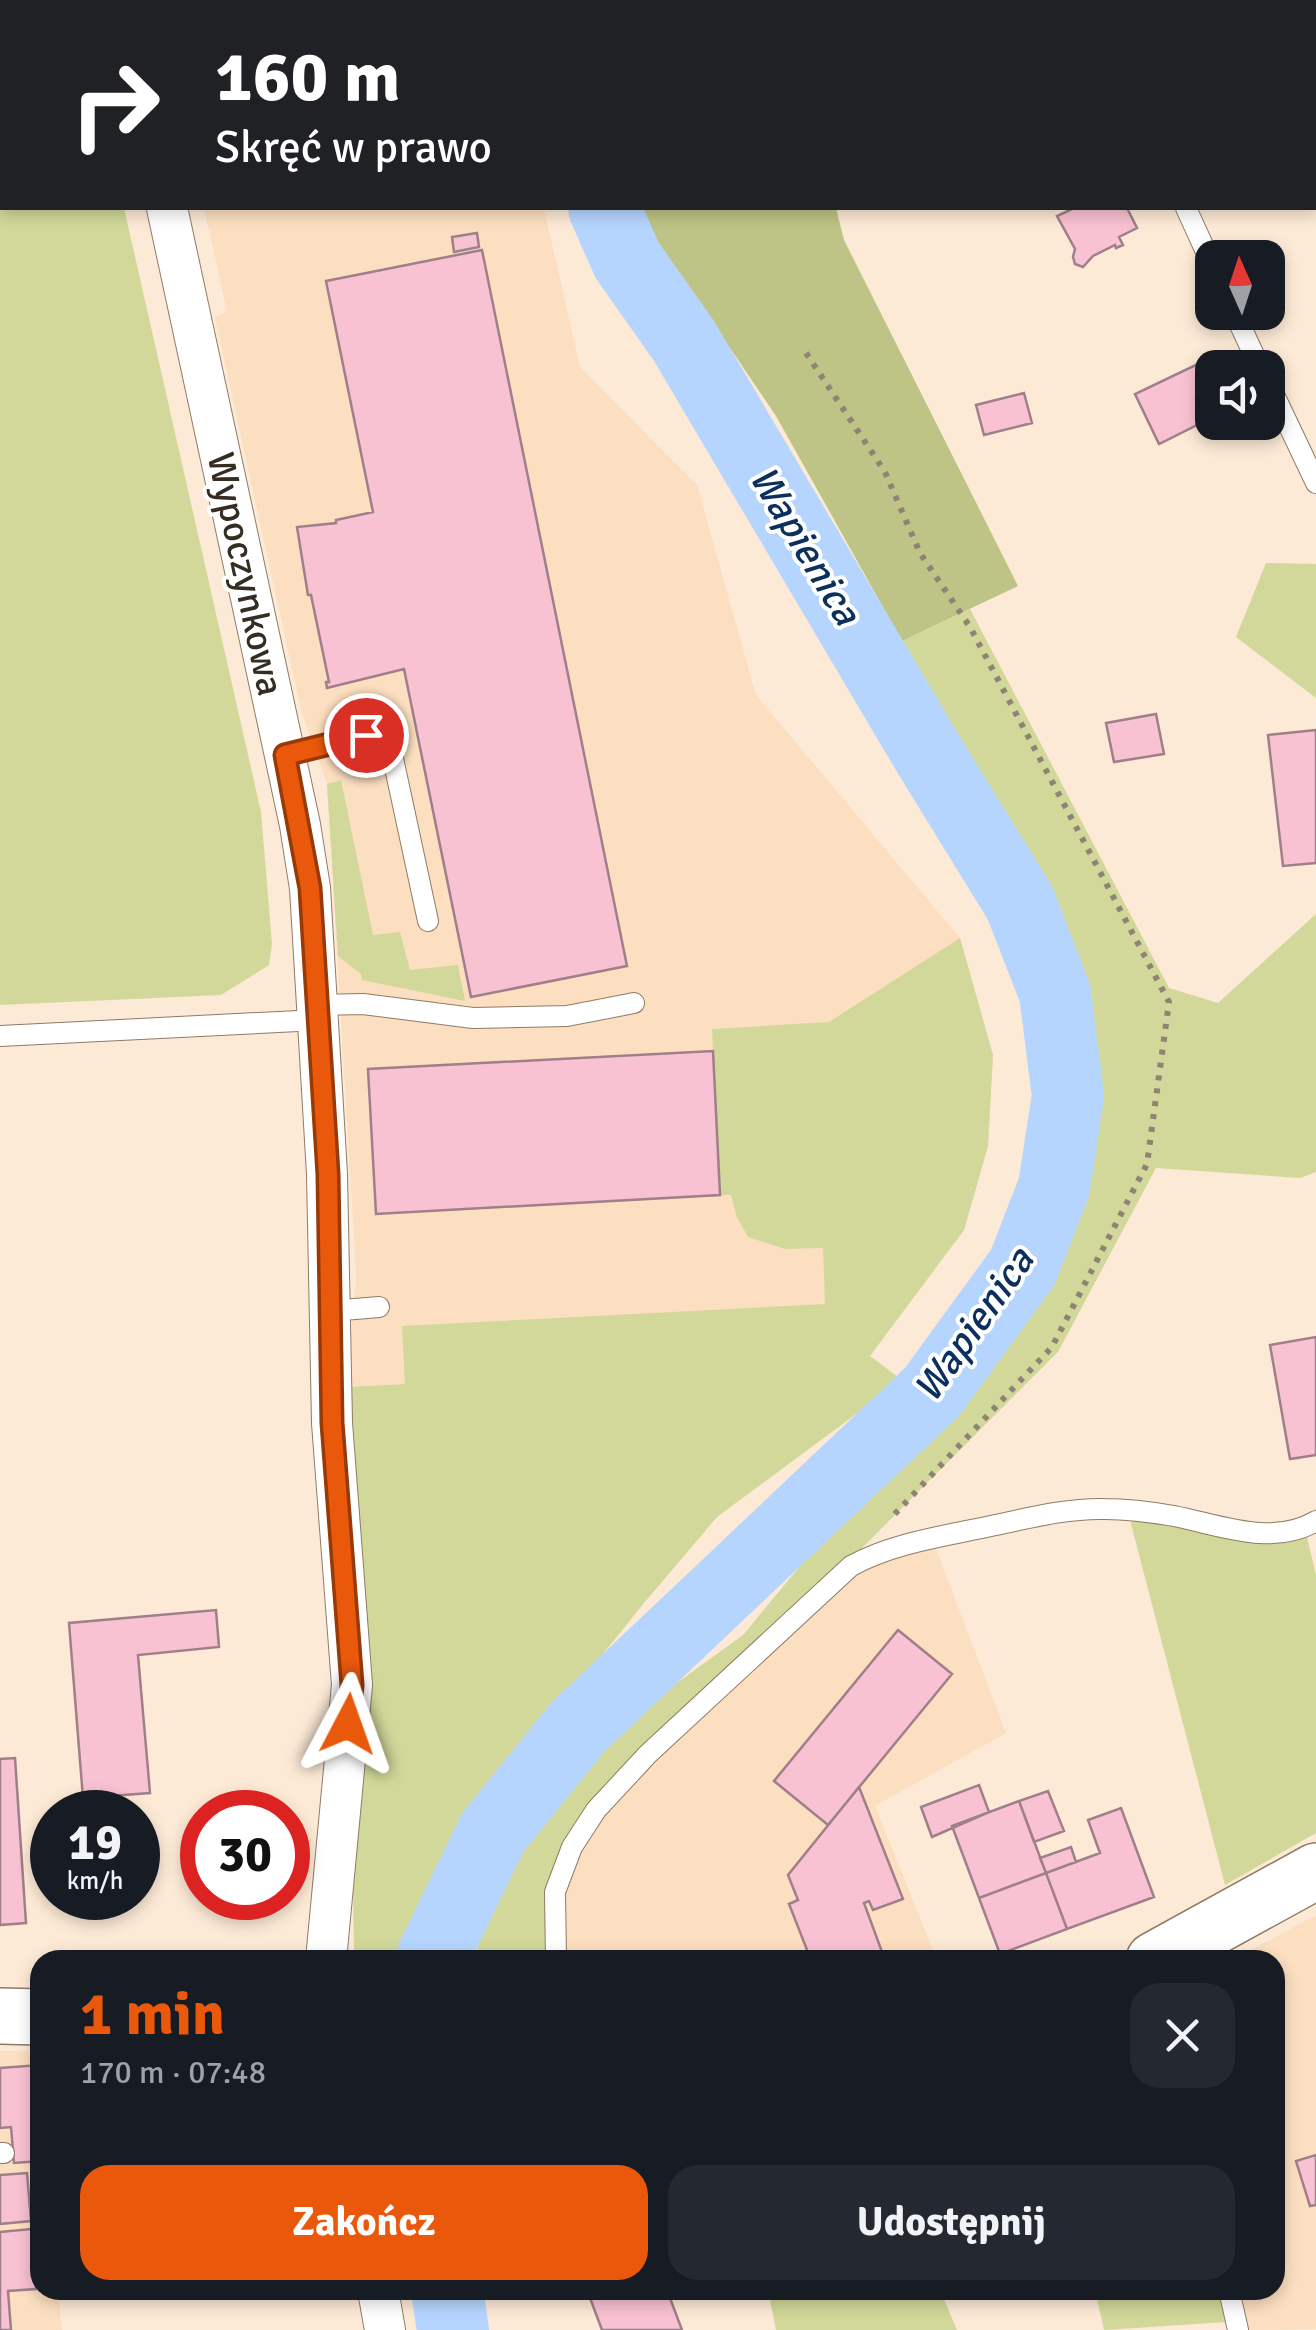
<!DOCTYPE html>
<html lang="pl">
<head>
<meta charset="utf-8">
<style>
	body { margin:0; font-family:Signika,sans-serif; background:#242831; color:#f1f3f6; height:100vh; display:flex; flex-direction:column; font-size:38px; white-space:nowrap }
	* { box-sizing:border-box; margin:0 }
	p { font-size:32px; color:#9ea1a6 }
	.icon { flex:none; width:55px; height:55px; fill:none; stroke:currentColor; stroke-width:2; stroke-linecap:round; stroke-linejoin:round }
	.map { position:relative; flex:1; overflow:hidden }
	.drawer { position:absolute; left:30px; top:1950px; width:1255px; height:350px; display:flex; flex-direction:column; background:#171b24; border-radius:30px; box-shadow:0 5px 15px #0003 }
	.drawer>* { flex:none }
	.hud { position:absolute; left:0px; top:0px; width:1318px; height:210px; box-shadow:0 5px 15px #0003; background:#202124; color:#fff; overflow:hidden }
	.needle { width:65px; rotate:357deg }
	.buttons { position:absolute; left:1195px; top:240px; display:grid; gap:20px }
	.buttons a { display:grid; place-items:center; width:90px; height:90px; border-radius:20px; background:#171b24; box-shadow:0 5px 15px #0003; font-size:50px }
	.speed { position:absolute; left:30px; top:1790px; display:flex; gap:20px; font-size:50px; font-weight:700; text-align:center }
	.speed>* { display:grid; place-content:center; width:130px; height:130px; border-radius:50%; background:#171b24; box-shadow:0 5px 15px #0003; line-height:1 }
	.speed small { font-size:25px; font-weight:400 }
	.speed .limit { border:15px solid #d22; background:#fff; color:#111 }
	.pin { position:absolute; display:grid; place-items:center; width:85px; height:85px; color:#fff; margin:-42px; border:5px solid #fff; border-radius:50%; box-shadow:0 2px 10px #0007 }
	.me { position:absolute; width:110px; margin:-55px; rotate:4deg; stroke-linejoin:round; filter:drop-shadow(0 0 8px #0008) }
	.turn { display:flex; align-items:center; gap:35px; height:210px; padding:0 50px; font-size:45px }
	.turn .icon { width:130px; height:130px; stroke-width:2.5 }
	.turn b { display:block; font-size:70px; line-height:85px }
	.round { display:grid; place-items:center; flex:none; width:105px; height:105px; border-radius:30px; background:#242831 }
	.overview { display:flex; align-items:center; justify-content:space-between; height:170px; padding:0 50px }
	h1 { font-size:60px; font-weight:700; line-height:75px; color:#ea580c }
	.button { display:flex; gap:20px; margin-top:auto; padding:20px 50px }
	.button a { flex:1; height:115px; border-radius:30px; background:#ea580c; color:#fff; font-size:40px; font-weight:700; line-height:115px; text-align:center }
	.button a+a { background:#242831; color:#f1f3f6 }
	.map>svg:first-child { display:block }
	.built { fill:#fcdfc0 }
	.green { fill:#d1d899 }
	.forest { fill:#bdc485 }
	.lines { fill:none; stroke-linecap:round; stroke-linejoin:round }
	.river { stroke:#b6d5fe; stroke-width:72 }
	.building { fill:#f9c2d2; stroke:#9f7f89; stroke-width:2.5 }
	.lane-casing { stroke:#907b65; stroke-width:22 }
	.street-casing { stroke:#907b65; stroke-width:42 }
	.secondary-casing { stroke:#907b65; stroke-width:58 }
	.path { stroke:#908274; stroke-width:6; stroke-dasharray:5 8; stroke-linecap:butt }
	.lane { stroke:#fff; stroke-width:20 }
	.street { stroke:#fff; stroke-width:40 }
	.secondary { stroke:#fff; stroke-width:55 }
	.route-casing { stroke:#983908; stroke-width:25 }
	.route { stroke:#ea580c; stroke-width:18 }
	.labels { text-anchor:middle; stroke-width:8; stroke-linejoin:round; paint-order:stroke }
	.street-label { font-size:38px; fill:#352c22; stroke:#fff }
	.water-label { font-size:40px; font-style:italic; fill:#0b305d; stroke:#fff }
</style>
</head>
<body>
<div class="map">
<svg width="1316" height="2330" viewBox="0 0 1316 2330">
	<rect width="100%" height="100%" fill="#fdead6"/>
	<path class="built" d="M204,208H544L580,367L697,485L756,695L960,938L993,1055L988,1146L964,1230L869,1357L347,1387L356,1274L327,784L302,714L215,318L227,311Z
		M935,1546L1006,1733L875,1806L937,1960H565L563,1892L576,1851L599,1814L653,1759L855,1575L894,1557Z
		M1316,1915V2329L1247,2330L1238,2290H1275V1960H1232Z
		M39,2050L40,2290H58L62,2330H0V2051Z"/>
	<path class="green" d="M0,0H80V2H2V208H124L261,812L272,944L269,965L221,995L0,1005Z
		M1266,563L1316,564V698L1236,637Z
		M970,609L1169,988L1218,1003L1316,914V1172L1300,1178L1156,1168L1058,1352L566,1844L548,1960H474L508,1838L641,1709L743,1635L845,1512L949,1403L1077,1211L1093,1146L1086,991L1051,892L902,641Z
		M341,780L373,935L400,932L410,970L458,965L465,1001L362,980L361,974L338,956L327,784Z
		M960,938L993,1055L988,1146L964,1230L870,1356L902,1380L717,1517L644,1603L540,1732L468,1840L415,1960H354L347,1387L405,1384L402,1326L825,1304L823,1248L785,1249L748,1237L737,1217L731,1195H720L712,1029L829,1022Z
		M1129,1516L1306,1533L1316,1575V1833L1225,1885Z
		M768,2290H940L957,2330H776Z
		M1095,2290H1220L1227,2322L1104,2330Z"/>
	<path class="forest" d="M621,208H836L844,240L1018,586L902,641L776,416L713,323L625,220Z"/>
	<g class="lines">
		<path class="river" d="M547,2V0
			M431,1960L493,1832L578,1727L932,1392L1023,1267L1054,1187L1068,1096L1055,993L1020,903L927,752L684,341L627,260L604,208
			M447,2290L453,2330"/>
	</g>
	<path class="building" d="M205,0H379L374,2Z
		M1074,208H1127L1137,228L1119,237L1123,245L1116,248L1115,245L1093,256L1083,267L1075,264L1073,257L1075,249L1057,216Z
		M477,233L479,247L454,252L452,237Z
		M482,250L627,966L471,997L404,669L327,688L326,682H329L311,595H308L297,527L336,523V520L373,512L326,281Z
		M1200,363L1212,388V391L1196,400L1207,420L1159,444L1135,394Z
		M1024,393L1032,423L984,435L976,405Z
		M1156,714L1164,754L1114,762L1106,723Z
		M1316,730V863L1283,866L1268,735Z
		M713,1051L720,1195L376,1214L368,1069Z
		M1316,1337V1455L1290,1459L1270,1345Z
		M216,1610L219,1647L138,1655L150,1793L83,1798L69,1623Z
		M898,1630L952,1674L828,1825L774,1781Z
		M15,1758L26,1923L0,1925V1759Z
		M979,1785L989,1812L932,1837L921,1807Z
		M859,1787L903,1899L873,1910L869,1901L864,1903L885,1960H811L789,1904L798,1900L788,1875Z
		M1048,1791L1064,1831L1034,1842L1019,1801Z
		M1019,1801L1046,1873L979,1898L952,1826Z
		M1121,1808L1154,1897L1067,1929L1046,1873L1100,1853L1088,1820Z
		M1071,1847L1076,1862L1046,1873L1040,1858Z
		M1046,1873L1067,1929L1000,1954L979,1898Z
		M40,2065V2161L14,2163L11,2127L0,2128V2068Z
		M1316,2155V2205L1310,2206L1296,2161Z
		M27,2173L31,2221L0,2224V2175Z
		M31,2229L36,2289L8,2291L11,2330H0V2232Z
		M587,2290H667L682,2330H602Z"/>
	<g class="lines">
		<defs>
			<path id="lane" d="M1088,0L1089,2
				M1186,208L1212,265
				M1234,312L1260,368
				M1268,382L1316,483
				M285,755L366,735H379L389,740L428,921
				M317,1005L363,1004L473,1018L567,1016L634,1003
				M0,1036L318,1020
				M331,1311L379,1307
				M556,1960L555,1892L572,1847L596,1810L648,1754L851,1566C893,1543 944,1536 991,1526C1029,1518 1067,1508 1105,1509C1128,1509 1151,1512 1174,1516C1220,1525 1272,1547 1316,1521
				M0,2153H4
				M1229,2290L1238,2330"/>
			<path id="street" d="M121,0L122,2
				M167,208L300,825L310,888L327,1174L332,1423L352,1685L326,1960
				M378,2290L385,2330"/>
			<path id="secondary" d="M1154,1960L1316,1871
				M0,2016L40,2017"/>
		</defs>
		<use href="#lane" class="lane-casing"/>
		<use href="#street" class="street-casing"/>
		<use href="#secondary" class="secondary-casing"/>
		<path class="path" d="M806,353L885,472L920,553L970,627L1169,1002L1147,1164L1052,1347L892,1517"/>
		<use href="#lane" class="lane"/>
		<use href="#street" class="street"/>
		<use href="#secondary" class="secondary"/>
	</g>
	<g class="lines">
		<defs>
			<path id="route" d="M348,1724L352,1685L332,1423L328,1174L310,888L285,755L366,735"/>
		</defs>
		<use href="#route" class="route-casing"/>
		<use href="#route" class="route"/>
	</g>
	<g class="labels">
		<g class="street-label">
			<text transform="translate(246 574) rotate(78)" y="13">Wypoczynkowa</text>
		</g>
		<g class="water-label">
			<text transform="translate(806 545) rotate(59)" y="14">Wapienica</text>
			<text transform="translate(973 1324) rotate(-55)" y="14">Wapienica</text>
		</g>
	</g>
</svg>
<div class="buttons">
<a><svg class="needle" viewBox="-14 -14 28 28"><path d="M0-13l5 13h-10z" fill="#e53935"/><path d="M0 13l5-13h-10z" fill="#9ea1a6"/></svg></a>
<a><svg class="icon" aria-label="sound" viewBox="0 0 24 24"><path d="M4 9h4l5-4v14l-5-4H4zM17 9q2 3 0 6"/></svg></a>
</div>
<div class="speed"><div>19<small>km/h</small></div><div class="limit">30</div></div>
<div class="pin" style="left:366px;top:735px;background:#d93025"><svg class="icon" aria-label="arrive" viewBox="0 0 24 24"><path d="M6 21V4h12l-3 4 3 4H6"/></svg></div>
<svg class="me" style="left:348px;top:1724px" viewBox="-20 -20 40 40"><path d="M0-17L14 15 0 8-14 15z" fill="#ea580c" stroke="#fff" stroke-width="4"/></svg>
<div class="hud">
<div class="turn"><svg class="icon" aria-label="right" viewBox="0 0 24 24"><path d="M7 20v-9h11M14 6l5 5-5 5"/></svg><div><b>160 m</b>Skręć w prawo</div></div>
</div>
<section class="drawer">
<div class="overview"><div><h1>1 min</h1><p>170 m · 07:48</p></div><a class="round"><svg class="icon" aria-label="close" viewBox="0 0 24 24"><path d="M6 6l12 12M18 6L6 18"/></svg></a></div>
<div class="button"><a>Zakończ</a><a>Udostępnij</a></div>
</section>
</div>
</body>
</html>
